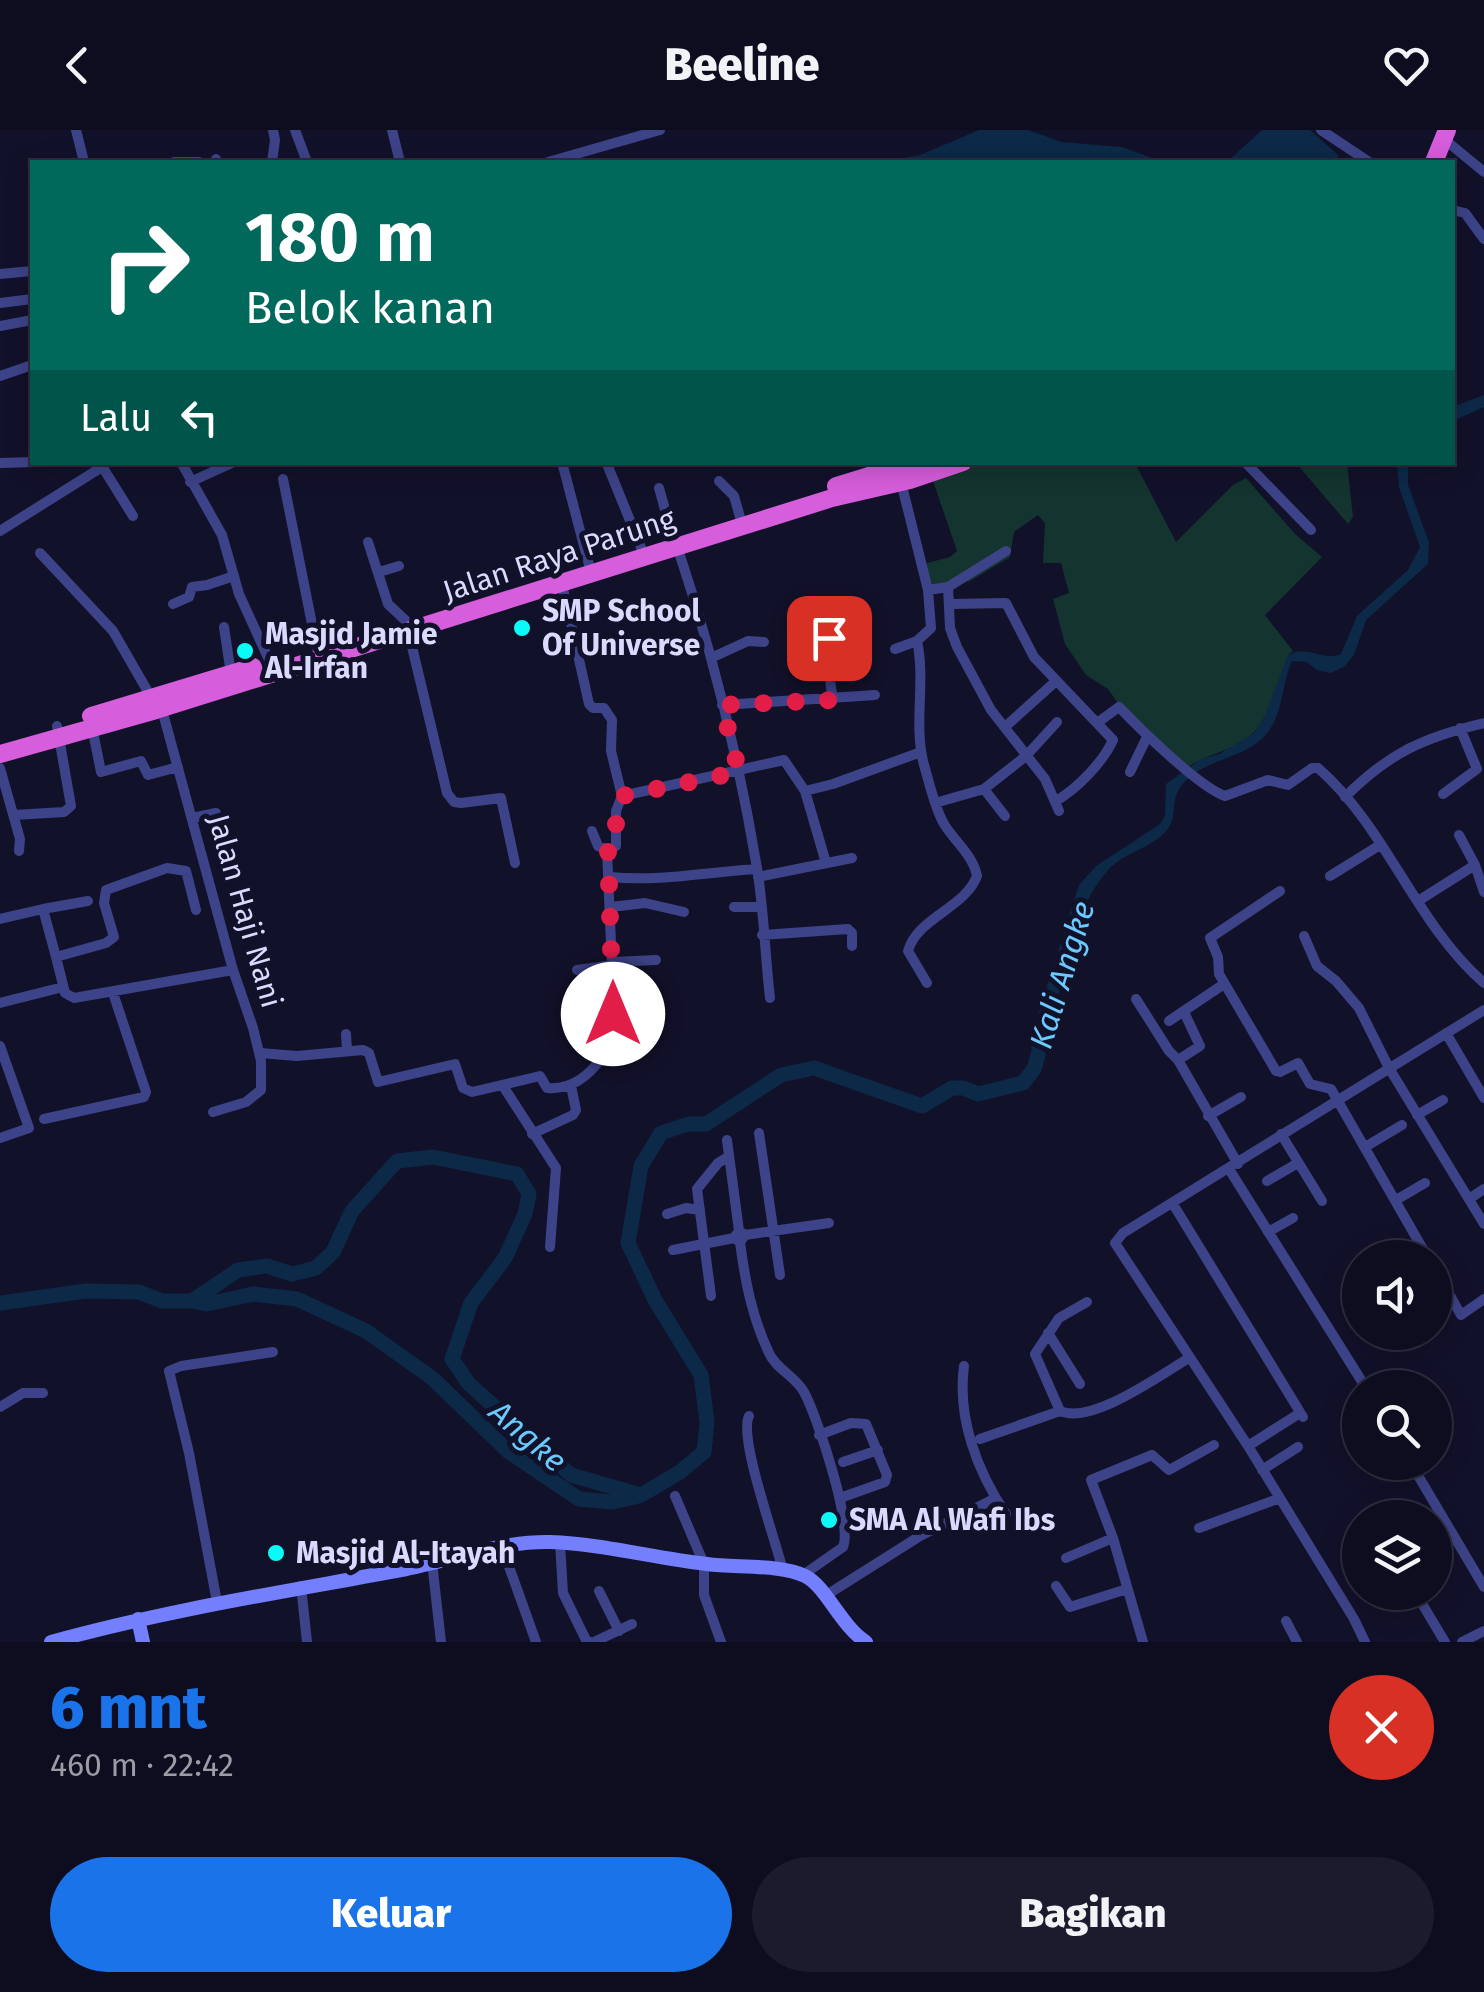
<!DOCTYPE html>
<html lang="id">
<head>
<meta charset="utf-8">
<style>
	body { margin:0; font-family:"Fira Sans",sans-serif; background:#1c1b2d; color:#f1f3f6; height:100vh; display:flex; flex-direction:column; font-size:38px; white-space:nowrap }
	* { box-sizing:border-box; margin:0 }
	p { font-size:32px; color:#9b9ca5 }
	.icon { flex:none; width:55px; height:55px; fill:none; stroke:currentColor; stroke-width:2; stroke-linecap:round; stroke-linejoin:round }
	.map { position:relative; height:1512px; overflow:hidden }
	.sheet { display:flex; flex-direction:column; background:#0e0d20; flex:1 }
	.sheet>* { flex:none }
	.hud { position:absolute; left:30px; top:30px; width:1425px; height:305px; border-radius:0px; box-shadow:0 5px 25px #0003,0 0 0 2px #2e2d3e; background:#00695c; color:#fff; overflow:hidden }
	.fabs { position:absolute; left:1342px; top:1110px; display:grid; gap:20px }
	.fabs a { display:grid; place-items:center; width:110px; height:110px; border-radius:50%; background:#0e0d20; box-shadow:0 5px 25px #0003,0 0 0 2px #2e2d3e; font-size:50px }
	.pin { position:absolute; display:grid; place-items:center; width:85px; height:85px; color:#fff; margin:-42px; border-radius:20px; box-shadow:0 5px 15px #0006 }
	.me { position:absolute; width:110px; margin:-55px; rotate:0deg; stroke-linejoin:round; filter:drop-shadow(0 0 8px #0008) }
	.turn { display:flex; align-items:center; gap:35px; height:210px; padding:0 50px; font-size:45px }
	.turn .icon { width:130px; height:130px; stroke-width:2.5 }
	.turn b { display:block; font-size:70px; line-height:85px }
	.then { display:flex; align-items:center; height:95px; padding:0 50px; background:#0003; gap:20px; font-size:38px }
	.round { display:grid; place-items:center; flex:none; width:105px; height:105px; border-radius:52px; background:#1c1b2d }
	.overview { display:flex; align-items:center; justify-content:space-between; height:170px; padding:0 50px }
	h1 { font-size:60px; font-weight:800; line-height:75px; color:#1a73e8 }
	.cta { display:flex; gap:20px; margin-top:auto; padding:20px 50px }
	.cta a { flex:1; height:115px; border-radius:60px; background:#1a73e8; color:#fff; font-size:40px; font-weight:800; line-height:115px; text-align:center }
	.cta a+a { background:#1c1b2d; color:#f1f3f6 }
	header { display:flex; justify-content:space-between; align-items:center; height:130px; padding:0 50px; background:#0e0d20; font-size:45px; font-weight:800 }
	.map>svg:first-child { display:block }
	.green { fill:#14342f }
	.water { fill:#0c2948 }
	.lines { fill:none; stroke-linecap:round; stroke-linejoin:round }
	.river { stroke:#0c2948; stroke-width:15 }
	.minor { stroke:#3d4388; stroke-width:10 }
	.secondary { stroke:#737ffd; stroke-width:14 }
	.trunk { stroke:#d65ddb; stroke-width:18 }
	.route { stroke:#e11d48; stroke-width:18; stroke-dasharray:0 32.4 }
	.poi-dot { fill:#0afbf7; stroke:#12112a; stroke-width:4 }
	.labels { text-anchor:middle; stroke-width:10; stroke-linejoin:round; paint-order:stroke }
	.street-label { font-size:30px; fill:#dadafe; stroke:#12112a }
	.poi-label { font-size:30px; font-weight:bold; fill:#dadafe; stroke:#12112a; text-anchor:start }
	.water-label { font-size:32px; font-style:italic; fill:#6acafd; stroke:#12112a }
</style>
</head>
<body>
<header><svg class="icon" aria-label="back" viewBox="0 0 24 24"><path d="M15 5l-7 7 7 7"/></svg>Beeline<svg class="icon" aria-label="heart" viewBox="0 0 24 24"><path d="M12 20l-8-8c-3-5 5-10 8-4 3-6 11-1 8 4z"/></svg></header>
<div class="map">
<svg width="1484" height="1512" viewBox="0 0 1484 1512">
	<rect width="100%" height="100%" fill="#12112a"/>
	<path class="green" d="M989,332L1135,333L1176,412L1233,355L1246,348L1295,404L1322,427L1265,485L1293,521L1288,526C1277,555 1269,599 1238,614C1222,623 1204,626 1188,637L1122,579L1108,559L1086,545L1065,514L1053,469L1069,463L1061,433H1043L1045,393L1038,385L1014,402L1010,427L970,451L934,458L927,443V433L950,427L957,421L932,348Z
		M1296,333H1347L1353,387L1348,394Z"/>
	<path class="water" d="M979,0H1028L1062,12L1122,17L1163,32H881L920,25Z
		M1262,0H1310L1338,25V32H1227Z
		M1484,265V277L1453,291V277Z
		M1397,333H1408V355L1429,412L1428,434L1366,490L1354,525L1345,536L1331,543L1317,540L1307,532L1292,531C1282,553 1283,583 1268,602C1248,628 1213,627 1190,647C1165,667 1181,682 1167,700C1152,718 1126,722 1110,738C1062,789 1062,882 1038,945L1027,940L1032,926L1031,907L1079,755L1096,736L1160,694L1165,686L1166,654L1201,629L1219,624L1253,604L1263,590L1288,526C1305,513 1322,532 1341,524L1357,486L1408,440L1420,417L1399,357Z"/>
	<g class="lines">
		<path class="river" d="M192,1171L207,1174L253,1164L297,1169L366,1201L432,1248L509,1322L579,1369L612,1372L639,1366
			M0,1173L86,1161L139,1162L162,1171H192L238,1140L267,1136L292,1144L316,1138L333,1122L352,1081L397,1031L433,1027L517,1044L529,1064L525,1084L505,1128L471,1173L452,1229L469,1254L571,1345L641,1365L680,1342L704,1322L707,1292L701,1245L655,1170L628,1113L641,1036L661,1003L688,994H706L781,945L814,938L922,976L952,958H963L978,964L1023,953L1034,939L1038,925"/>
		<path class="minor" d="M76,0L84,32
			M295,0L307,32
			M392,0L400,32
			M1321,0L1369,32
			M1444,9L1484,42
			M174,32H199
			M216,32V29
			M272,32L275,10L273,0
			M548,32L660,0
			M1452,80L1465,83L1484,109
			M0,144L32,141
			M0,173L32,169
			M0,196L32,190
			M0,246L32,235
			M181,332L222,405L239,464L270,532
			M562,332L589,435
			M1245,332L1311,400
			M0,333L34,332
			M100,333L133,386
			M607,334L642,420
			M283,349L317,519
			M719,351L734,366L740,387
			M190,352L234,332
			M901,352L928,460L948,457L1006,421
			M659,358L673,408
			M0,401L102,337
			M368,412L388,474L406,491
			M677,416C712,521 739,629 757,738C764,781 765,825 770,868
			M40,423L113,501L151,567
			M379,442L399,436
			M562,454L589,574L593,578H604L612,590L611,621L622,666L616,681V716L607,721L614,882L610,886L573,894
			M948,457L950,498L957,517L991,580L1045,649L1059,681
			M173,474L189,467L192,457L207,455L234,446
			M951,474L1006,473L1034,527L1113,610C1103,632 1078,658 1056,671
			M224,497L231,544
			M408,500L447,663L454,672L461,673L501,668L515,733
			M895,519L917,511
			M711,528L748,511L764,512
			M833,570L824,511L835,507L854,508
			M722,575L875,565
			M161,576L233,840L253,898L261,931V960L246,972L213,982
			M1097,593L1119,577C1139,598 1199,657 1225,666L1268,650L1288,655L1312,638H1318C1387,698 1415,793 1484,853
			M92,597L101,642L141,631L148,645L178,637
			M1005,597L1055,552
			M0,638L20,709L19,721
			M1130,642L1147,607
			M984,659L1005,686
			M805,661L833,654L921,622
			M1443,664L1477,639L1460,598
			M622,666L784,630L805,661L826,733
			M1345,667C1389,623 1424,607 1484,593
			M935,673L984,659L1026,626L1057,592
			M14,685L64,682L71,676L57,596
			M192,688L216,683
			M592,701L598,716L608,720
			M1459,705L1475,735L1484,762
			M1330,746L1380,715
			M610,747C659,752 708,742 757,739
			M758,747L852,728
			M1280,761L1210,808L1218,827L1219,844L1276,941L1280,942L1298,933L1310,954L1331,959L1428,1128
			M1418,771L1475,735
			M611,777L645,773L684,782
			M734,777H761
			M43,779L88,771
			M0,789L43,779L56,827L106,813L114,807L104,773L106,760L167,738L186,741L196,780
			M762,805L848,799L852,803V816
			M1304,806L1317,836L1336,851L1359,878L1389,938L1484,1094
			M56,827L65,863L74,868L233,840
			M613,832L656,830
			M577,840L613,835
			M927,853L908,821C917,788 965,778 977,746C973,725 955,712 944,694C934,676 930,655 924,635C913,594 926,552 917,511L931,498L928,460
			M1136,869L1169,921L1178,930L1200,916L1184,882
			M0,873L63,857
			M1169,891L1224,854
			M1446,903L1484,968
			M346,904L347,920
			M0,916L29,998L0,1008
			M260,923L297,926L363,920L369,923L378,952L455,934L463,958L472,962L540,946L547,958C571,960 589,946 602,927L599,889
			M1178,930L1238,1034
			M503,956L556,1038L550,1117
			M1417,985L1443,970
			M1208,986L1241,967
			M44,989L144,967L146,962L113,863
			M759,1003L780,1145
			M532,1004L573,985L576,980L571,956
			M1281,1004L1322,1071
			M727,1010L739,1101
			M1365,1017L1402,995
			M1229,1039L1366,1258
			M1267,1051L1298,1033
			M1469,1069L1484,1059
			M1396,1070L1425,1053
			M1173,1074L1303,1287
			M667,1084L686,1078L700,1080
			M1268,1102L1293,1088
			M745,1105L829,1093
			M740,1112C745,1151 752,1187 769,1223C776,1239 795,1246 804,1262C817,1286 853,1394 843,1417L803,1445
			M673,1120L734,1108L740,1112L745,1105L739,1101L734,1108
			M1435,1139L1461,1185L1484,1169
			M711,1166L697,1059L718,1033L728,1027
			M1087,1172L1059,1188L1035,1224L1060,1281C1092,1295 1160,1245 1189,1228
			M1048,1203L1080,1254
			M964,1236C957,1288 977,1341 1006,1384
			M0,1277L23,1263H43
			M749,1286C738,1307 776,1411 783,1441
			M819,1305L851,1293L866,1294L887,1345L885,1352L840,1368
			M980,1309L1060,1281
			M1248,1316L1300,1283
			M843,1332L878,1320
			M1410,1332L1484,1457
			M1262,1340L1298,1317
			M675,1366L704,1434V1465L721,1512
			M1199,1398L1280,1368
			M560,1413L563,1463L586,1510L590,1512
			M502,1417L536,1512
			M1066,1428L1113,1408
			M432,1432L441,1512
			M301,1456L307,1512
			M1056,1456L1070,1477L1127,1459
			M599,1461L619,1501
			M1415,1462L1445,1512
			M825,1466L920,1406L996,1368
			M217,1472L189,1323L169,1241L181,1236L273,1222
			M1286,1491L1297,1512
			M594,1512L632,1494
			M1143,1512L1113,1408L1091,1350L1152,1325L1169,1340L1214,1315
			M1365,1512L1354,1489L1248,1316L1115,1113L1123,1103L1484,880
			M1462,1512L1484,1501"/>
		<path class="secondary" d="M138,1489L143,1512
			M51,1512C167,1480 283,1462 401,1440C449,1431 499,1411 550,1412C603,1414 654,1428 707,1434C735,1438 781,1434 805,1446C826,1456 840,1495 866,1512"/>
		<path class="trunk" d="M1434,32L1447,0
			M836,356L914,332
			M91,586L253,537
			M0,624L156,580L832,368L910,350L963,332"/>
	</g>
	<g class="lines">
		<path class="route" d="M613,884L608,721L616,716V681L622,666L739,642L722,575L833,570L824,515V511L829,508"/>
	</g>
	<g class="poi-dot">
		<circle cx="522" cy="498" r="10"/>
		<circle cx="245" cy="521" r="10"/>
		<circle cx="829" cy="1390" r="10"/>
		<circle cx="276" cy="1423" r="10"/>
	</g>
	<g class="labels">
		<g class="street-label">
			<text transform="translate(559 425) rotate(-18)" y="10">Jalan Raya Parung</text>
			<text transform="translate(245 781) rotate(74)" y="10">Jalan Haji Nani</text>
		</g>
		<g class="poi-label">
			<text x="542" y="491">SMP School<tspan x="542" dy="34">Of Universe</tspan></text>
			<text x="265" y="514">Masjid Jamie<tspan x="265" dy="34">Al-Irfan</tspan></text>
			<text x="849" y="1400">SMA Al Wafi Ibs</text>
			<text x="296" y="1433">Masjid Al-Itayah</text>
		</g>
		<g class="water-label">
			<text transform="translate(1062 845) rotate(-73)" y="11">Kali Angke</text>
			<text transform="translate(528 1306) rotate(41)" y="11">Angke</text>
		</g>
	</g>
</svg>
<div class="fabs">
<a><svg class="icon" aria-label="sound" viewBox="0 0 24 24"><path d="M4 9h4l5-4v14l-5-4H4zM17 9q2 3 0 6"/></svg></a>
<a><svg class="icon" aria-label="search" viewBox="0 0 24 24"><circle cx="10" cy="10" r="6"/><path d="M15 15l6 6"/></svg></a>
<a><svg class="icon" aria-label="layers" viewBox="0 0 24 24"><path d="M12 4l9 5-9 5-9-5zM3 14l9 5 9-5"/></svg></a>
</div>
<div class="pin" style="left:829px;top:508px;background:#d93025"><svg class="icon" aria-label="arrive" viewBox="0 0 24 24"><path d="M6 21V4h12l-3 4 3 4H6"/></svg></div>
<svg class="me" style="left:613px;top:884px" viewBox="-20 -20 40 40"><circle r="19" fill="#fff"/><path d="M0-13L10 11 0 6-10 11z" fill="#e11d48"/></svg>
<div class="hud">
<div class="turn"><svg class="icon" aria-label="right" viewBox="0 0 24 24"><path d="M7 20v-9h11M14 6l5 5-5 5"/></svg><div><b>180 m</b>Belok kanan</div></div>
<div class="then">Lalu<svg class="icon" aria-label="left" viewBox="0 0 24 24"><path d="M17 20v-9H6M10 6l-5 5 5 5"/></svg></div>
</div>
</div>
<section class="sheet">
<div class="overview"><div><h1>6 mnt</h1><p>460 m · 22:42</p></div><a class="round" style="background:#d93025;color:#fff"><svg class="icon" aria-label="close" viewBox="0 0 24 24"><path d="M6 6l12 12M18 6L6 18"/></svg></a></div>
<div class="cta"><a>Keluar</a><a>Bagikan</a></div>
</section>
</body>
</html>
